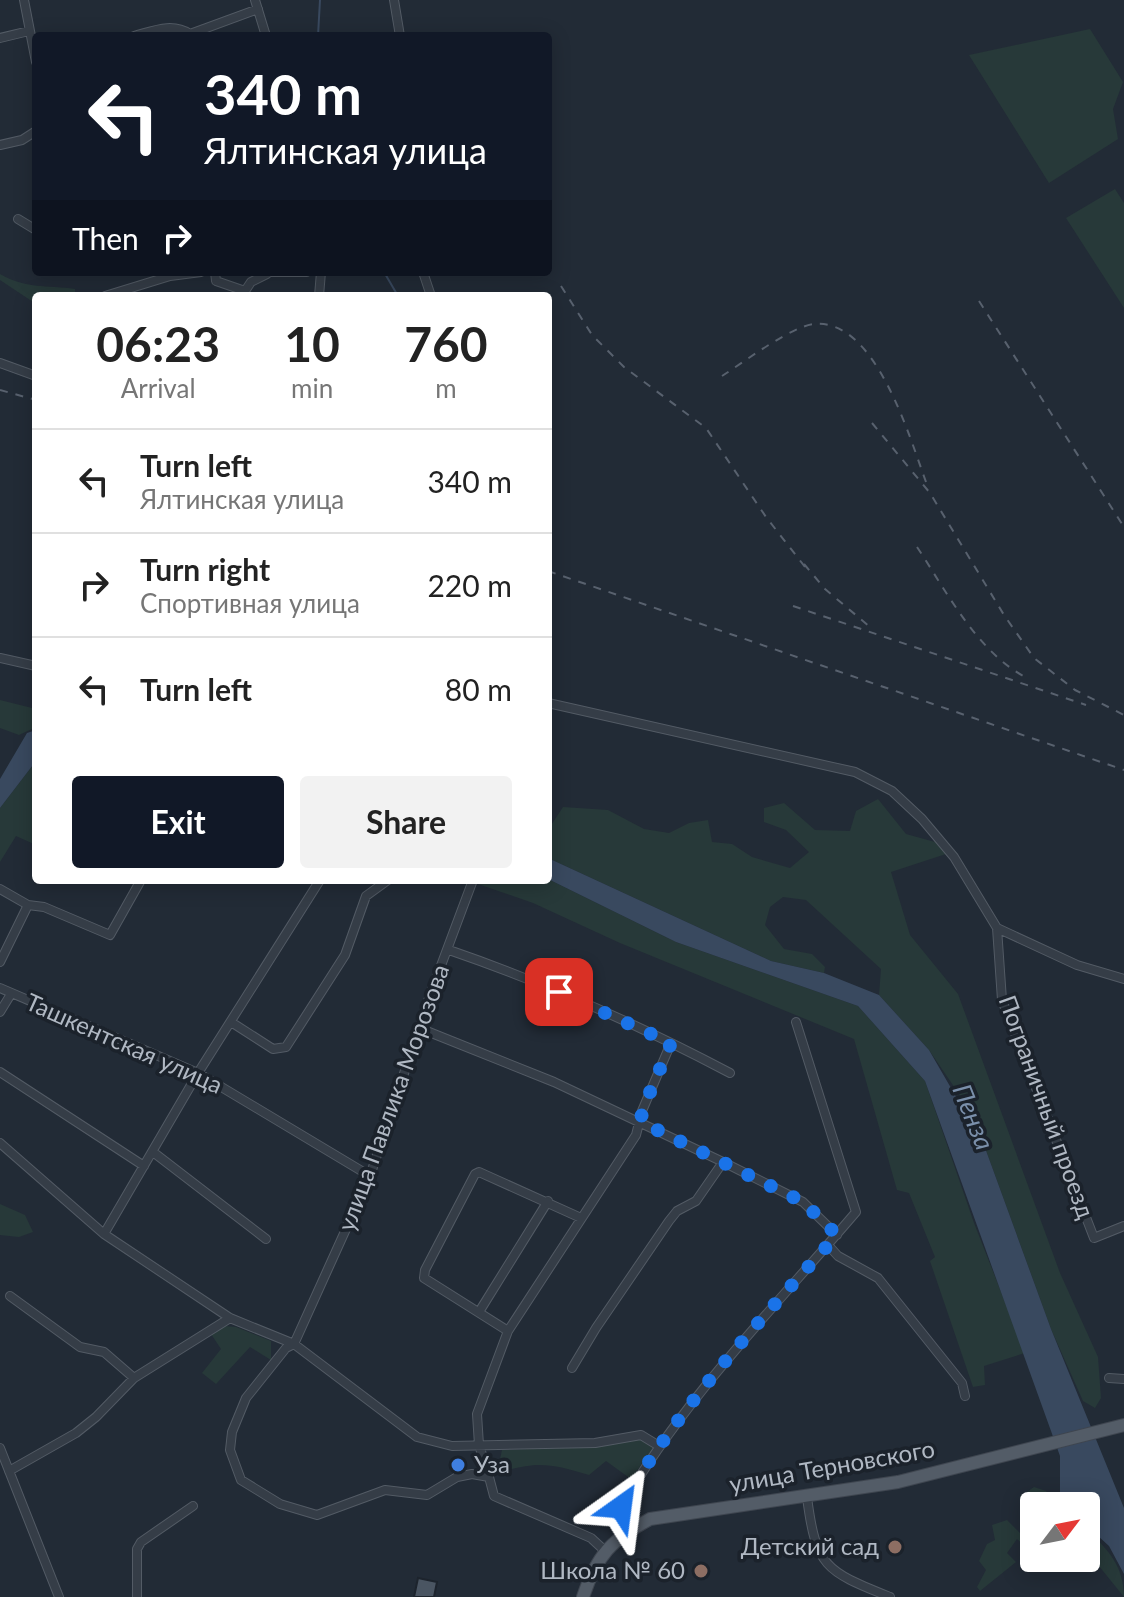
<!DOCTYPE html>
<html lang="en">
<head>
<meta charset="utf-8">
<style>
	body { margin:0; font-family:Lato,sans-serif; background:#f2f2f2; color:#222; height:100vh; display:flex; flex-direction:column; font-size:30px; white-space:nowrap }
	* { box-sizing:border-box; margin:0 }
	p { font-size:26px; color:#767676 }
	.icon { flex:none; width:44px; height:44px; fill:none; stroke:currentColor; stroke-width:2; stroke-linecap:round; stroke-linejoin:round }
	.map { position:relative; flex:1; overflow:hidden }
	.sheet { position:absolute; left:32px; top:292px; width:520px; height:592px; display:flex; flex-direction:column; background:#fff; border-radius:8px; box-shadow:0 4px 20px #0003 }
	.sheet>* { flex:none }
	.guide { position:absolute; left:32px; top:32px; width:520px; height:244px; border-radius:8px; box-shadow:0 4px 20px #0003; background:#111827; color:#fff; overflow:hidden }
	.needle { width:52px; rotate:58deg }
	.tools { position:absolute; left:1020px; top:1492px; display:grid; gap:16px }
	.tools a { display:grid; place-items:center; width:80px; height:80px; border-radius:8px; background:#fff; box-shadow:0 4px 20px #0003; font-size:40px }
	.pin { position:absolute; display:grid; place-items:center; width:68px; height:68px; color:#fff; margin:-34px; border-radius:16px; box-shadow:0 4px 12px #0006 }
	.me { position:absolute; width:88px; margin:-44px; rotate:31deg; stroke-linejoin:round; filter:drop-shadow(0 0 6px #0008) }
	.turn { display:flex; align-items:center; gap:28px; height:168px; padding:0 40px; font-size:36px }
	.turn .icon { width:104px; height:104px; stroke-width:2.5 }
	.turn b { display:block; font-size:56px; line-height:68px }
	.then { display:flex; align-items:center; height:76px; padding:0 40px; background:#0003; gap:16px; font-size:30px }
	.eta { display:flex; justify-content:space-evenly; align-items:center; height:136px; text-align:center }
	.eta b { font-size:48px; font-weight:700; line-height:56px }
	.action { display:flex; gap:16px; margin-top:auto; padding:16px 40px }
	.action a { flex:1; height:92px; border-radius:8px; background:#111827; color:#fff; font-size:32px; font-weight:700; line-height:92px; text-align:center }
	.action a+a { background:#f2f2f2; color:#222 }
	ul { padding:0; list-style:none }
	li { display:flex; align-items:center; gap:24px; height:104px; padding:0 40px; border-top:2px solid #e0e0e0 }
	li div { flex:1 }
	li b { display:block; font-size:30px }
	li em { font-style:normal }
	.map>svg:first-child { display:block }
	.green { fill:#273939 }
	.water { fill:#39495f }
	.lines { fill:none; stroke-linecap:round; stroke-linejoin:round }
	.stream { stroke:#39495f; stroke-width:2 }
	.building { fill:#4a5562; stroke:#1d242d; stroke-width:2 }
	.street-casing { stroke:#535b65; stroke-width:10 }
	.primary-casing { stroke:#3f4650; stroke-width:14 }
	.street { stroke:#353d47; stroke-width:8 }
	.primary { stroke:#535c67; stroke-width:12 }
	.rail { stroke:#58616e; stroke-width:2; stroke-dasharray:8 8; stroke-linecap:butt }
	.route { stroke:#1a73e8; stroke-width:14; stroke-dasharray:0 25.2 }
	.shop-dot { fill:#3f7fe0; stroke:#1b222b; stroke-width:3 }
	.education-dot { fill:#8d6e63; stroke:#1b222b; stroke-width:3 }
	.labels { text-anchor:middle; stroke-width:7; stroke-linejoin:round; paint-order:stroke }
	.street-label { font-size:24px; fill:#b0b8c3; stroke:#1b222b }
	.poi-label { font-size:24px; fill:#b0b8c3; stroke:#1b222b; text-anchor:end }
	.water-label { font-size:26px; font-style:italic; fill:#7a8faa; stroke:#1b222b }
</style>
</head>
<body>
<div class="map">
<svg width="1124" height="1597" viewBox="0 0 1124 1597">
	<rect width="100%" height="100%" fill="#222b36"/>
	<path class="green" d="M1090,29L1123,82L1113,109L1118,139L1049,183L969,55Z
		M1115,189L1124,203V308L1066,218Z
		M0,274C25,289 47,285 75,289V296H36V304L0,280Z
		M0,700L36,709V727L19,735L0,728Z
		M36,761V845L16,836L0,862V808Z
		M878,799L906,834L935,842L946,854L891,872L910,935L958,994L1060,1273L1098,1357L1101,1398L1095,1408L1083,1401L1051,1329L984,1145L959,1094L929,1050L879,995L881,969L806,900L783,897L770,907L765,925L784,949L812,954L825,967L824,973L771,961L548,858V830L563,807L608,810L644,829L669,833L689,823L708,820L712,842L732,844L752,857L790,868L809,852L786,830L764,822V808L784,803L815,830L850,831L856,811Z
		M548,879L676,942L858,1006L925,1081L974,1223L1025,1353L984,1366L985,1385L973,1387L930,1261L935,1257L909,1193L897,1190L854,1039L620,943L533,903L478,884L477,880Z
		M0,1204L25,1215L33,1232L19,1237L0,1235Z
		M225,1326L236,1327L271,1341V1360L250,1347L216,1384L202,1373L221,1349L211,1334Z
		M640,1439L653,1448L631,1479L606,1461L589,1475C549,1463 538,1461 497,1473L502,1450L594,1447Z
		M1034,1487L1046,1491L1059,1506H1034V1528L1024,1522L1020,1497Z
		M1007,1520L1030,1543L1026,1547L1017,1539L1007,1553L1016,1562L980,1591L977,1587L986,1570L979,1561L987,1544L995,1540L992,1525Z
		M1086,1530C1108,1548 1124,1567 1124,1597L1086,1550Z"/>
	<path class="water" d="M36,730V761L0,808V779L27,733Z
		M548,858L771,961L824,973L879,995L929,1050L984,1145L1051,1329L1124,1508V1574L1109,1546L1086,1525V1506H1065L1060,1502V1456L925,1081L858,1006L676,942L548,879Z"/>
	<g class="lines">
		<path class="stream" d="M318,36L320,0
			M384,272L398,296"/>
	</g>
	<path class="building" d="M418,1578L437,1582L434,1597H414Z"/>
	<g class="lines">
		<defs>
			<path id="street" d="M24,0L36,62
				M255,0L266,36
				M394,0L400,36
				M134,36C153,31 172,22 190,34L258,9
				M0,38L29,31
				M0,145L22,140L36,131
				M18,219L36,230
				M215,272L216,281L245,291L251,282L267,274
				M256,272H307
				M423,272L431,296
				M105,296L170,276L201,272
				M319,296L321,272
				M0,363L36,376
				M0,658L36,666
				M548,703L855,772L892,791L922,819L954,857L997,928L1002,1000L1094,1238L1124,1226
				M473,880L430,995L370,1176L294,1344L286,1348L246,1398L232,1432L230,1450L241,1480L280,1504L317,1515L385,1490L427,1495L457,1477L472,1474L489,1477L494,1496L591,1538L604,1550
				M0,889L28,905
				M997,928L1077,965L1124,979
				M449,950C545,983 639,1025 730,1073
				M0,962L28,905L44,907L110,935L141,880
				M0,988L198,1073L370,1176
				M0,1012L11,994
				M231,1022L273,1049L286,1047L345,955L366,896L388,880
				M419,1028L554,1082L723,1162L803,1202L837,1235
				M0,1072L144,1166
				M0,1143L104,1234L230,1318L294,1344L417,1437L452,1446L595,1443L641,1435L659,1446
				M153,1152L266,1239
				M104,1234L198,1073L320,880
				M828,1245L838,1256L878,1278L962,1383L965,1396
				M10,1296L80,1347L104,1352L134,1378
				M479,1312L548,1201
				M508,1331L424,1278L425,1270L475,1174L479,1172L581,1218
				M572,1368L596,1328L669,1221L677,1211L696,1201L723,1162
				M1109,1378L1124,1379
				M0,1448L59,1597
				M9,1471L76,1433L96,1417L134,1378L230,1318
				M489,1477L479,1445L477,1414L508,1331L636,1135L642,1111L671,1043
				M807,1497C816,1568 826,1571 890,1597
				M627,1531L621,1507C684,1398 775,1307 856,1212L796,1022
				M137,1597V1549L141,1542L193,1506"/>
			<path id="primary" d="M583,1597C597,1555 611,1540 650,1519L898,1482L1124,1425"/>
		</defs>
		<use href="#street" class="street-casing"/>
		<use href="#primary" class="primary-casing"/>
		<use href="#street" class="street"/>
		<use href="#primary" class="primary"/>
		<path class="rail" d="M561,286L592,335L624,367L706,428L766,517L809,572
			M979,301L1124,527
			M722,376C744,362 790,327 814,324C876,318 910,439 926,482
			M0,390L36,400
			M872,423L930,493L1004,615L1034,658L1075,690L1124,715
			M917,547C947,592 978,654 1029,679
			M804,564L825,589L870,627
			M548,571L1124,770
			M793,606L1086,705"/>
	</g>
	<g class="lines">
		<path class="route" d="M559,992L671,1043L642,1111L641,1122L803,1202L837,1235C760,1321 678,1407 621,1507"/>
	</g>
	<circle class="shop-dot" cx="458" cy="1465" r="8"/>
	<g class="education-dot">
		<circle cx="895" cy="1547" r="8"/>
		<circle cx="701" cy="1571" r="8"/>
	</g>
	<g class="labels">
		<g class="street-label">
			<text transform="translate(124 1044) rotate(24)" y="8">Ташкентская улица</text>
			<text transform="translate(394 1098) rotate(-70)" y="8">улица Павлика Морозова</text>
			<text transform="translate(1046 1107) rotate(70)" y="8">Пограничный проезд</text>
			<text transform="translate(832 1467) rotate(-10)" y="8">улица Терновского</text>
		</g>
		<g class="poi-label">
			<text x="474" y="1473" text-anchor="start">Уза</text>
			<text x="879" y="1555">Детский сад</text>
			<text x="685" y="1579">Школа № 60</text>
		</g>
		<g class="water-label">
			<text transform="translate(973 1117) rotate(68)" y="9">Пенза</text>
		</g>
	</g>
</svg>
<div class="tools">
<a><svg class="needle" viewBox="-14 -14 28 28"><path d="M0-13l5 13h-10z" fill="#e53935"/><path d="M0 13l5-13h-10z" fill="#767676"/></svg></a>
</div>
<div class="pin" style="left:559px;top:992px;background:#d93025"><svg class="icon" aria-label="arrive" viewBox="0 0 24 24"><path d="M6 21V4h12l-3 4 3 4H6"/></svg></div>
<svg class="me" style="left:621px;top:1507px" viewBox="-20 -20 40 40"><path d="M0-17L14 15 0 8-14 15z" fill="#1a73e8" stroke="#fff" stroke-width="4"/></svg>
<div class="guide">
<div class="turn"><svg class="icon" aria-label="left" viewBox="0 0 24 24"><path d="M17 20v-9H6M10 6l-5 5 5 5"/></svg><div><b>340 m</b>Ялтинская улица</div></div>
<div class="then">Then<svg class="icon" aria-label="right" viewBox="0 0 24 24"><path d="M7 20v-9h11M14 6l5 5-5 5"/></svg></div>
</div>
<section class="sheet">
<div class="eta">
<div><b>06:23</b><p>Arrival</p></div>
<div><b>10</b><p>min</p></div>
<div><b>760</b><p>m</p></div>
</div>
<ul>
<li><svg class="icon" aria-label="left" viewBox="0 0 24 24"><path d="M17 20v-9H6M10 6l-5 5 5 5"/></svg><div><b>Turn left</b><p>Ялтинская улица</p></div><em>340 m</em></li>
<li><svg class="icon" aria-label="right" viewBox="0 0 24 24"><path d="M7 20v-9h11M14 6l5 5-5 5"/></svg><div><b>Turn right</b><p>Спортивная улица</p></div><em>220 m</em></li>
<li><svg class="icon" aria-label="left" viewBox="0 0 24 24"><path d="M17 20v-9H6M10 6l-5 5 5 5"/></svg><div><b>Turn left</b></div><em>80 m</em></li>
</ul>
<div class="action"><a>Exit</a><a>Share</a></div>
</section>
</div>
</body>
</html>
